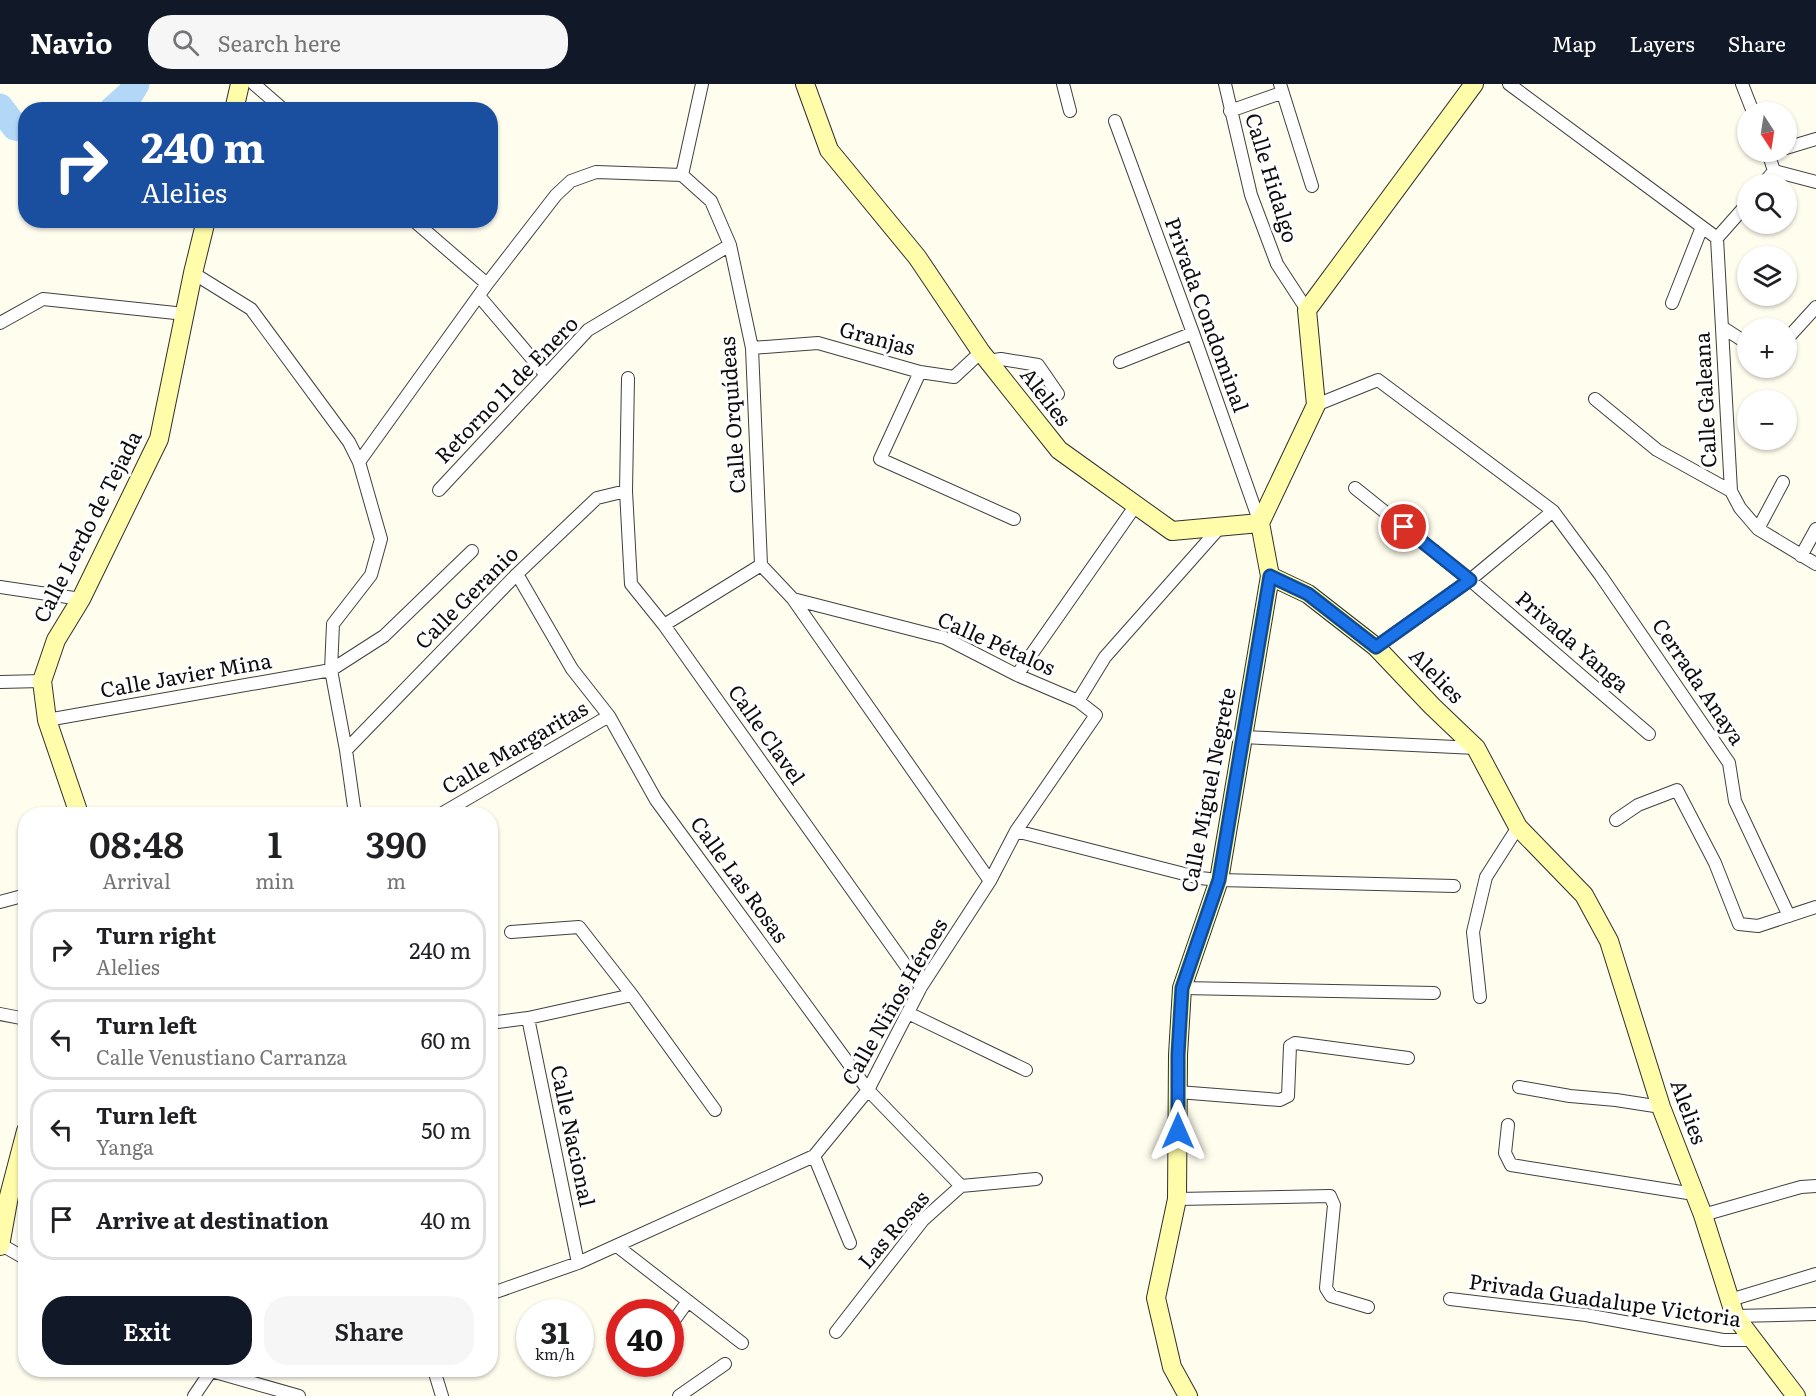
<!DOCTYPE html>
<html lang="en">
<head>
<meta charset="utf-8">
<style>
	body { margin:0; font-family:Literata,serif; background:#f6f6f6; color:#202124; height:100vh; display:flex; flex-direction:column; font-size:22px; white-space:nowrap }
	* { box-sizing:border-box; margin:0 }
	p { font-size:20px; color:#757577 }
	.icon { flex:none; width:33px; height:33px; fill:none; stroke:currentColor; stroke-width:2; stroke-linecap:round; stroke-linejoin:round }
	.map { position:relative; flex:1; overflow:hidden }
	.side { position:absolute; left:18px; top:723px; width:480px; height:570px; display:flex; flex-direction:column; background:#fff; border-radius:24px; box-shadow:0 2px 4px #0004 }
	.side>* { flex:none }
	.banner { position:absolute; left:18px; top:18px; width:480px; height:126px; border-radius:24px; box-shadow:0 2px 4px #0004; background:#1a4fa0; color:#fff; overflow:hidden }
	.needle { width:39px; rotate:168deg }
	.tools { position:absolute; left:1737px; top:18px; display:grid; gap:12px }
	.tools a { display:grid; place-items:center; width:60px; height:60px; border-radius:50%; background:#fff; box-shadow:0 2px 4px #0004; font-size:30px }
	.speed { position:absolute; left:516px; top:1215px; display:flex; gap:12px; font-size:30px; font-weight:700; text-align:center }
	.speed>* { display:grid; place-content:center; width:78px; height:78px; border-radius:50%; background:#fff; box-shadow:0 2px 4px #0004; line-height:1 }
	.speed small { font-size:15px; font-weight:400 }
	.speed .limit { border:9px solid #d22; background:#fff; color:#111 }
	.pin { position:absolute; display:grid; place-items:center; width:51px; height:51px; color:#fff; margin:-26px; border:3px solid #fff; border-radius:50%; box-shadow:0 2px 6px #0007 }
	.me { position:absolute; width:66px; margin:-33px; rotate:0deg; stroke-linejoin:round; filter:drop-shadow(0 0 4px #0008) }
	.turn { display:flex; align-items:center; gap:21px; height:126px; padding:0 24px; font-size:27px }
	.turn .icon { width:78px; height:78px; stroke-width:2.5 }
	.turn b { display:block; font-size:42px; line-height:51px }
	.eta { display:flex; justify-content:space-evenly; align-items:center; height:102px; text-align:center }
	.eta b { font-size:36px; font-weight:600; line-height:42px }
	.action { display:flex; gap:12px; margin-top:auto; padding:12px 24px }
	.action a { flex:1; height:69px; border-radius:24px; background:#111827; color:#fff; font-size:24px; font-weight:600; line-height:69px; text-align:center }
	.action a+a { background:#f6f6f6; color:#202124 }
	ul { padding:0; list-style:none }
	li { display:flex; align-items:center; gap:18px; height:81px; margin:0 12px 9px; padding:0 12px; border:3px solid #e0e0e0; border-radius:24px }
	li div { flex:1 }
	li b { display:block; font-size:22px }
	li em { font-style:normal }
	header { display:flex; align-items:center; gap:36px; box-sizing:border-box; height:84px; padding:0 30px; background:#111827; color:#fff }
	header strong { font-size:28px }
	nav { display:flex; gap:33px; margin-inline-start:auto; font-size:21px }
	.search { width:420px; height:54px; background:#f6f6f6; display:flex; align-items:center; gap:15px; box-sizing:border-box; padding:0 21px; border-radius:24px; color:#757577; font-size:22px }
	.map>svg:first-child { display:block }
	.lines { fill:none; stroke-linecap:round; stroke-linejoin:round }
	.river { stroke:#b2d7f7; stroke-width:27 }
	.street-casing { stroke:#404040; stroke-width:14 }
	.secondary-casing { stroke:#2f2f2f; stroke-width:20 }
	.street { stroke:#fff; stroke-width:12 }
	.secondary { stroke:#fffda9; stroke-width:18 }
	.route-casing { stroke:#114b97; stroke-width:15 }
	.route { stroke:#1a73e8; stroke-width:10 }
	.labels { text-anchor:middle; stroke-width:6; stroke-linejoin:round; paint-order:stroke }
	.street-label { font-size:21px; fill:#0d0d0d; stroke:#fff }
</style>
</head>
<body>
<header>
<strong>Navio</strong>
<div class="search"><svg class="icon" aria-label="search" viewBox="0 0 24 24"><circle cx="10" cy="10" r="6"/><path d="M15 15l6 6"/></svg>Search here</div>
<nav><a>Map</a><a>Layers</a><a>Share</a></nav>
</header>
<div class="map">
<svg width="1816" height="1312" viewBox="0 0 1816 1312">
	<rect width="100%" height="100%" fill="#fffdee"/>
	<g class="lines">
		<path class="river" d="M0,23L15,43L26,45
			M112,26L130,10L136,0"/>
		<defs>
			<path id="street" d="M254,0L284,26
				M1063,0L1070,27
				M1225,0L1251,111L1277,180L1307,226
				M1280,0L1312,102
				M1509,0L1717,154
				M1742,0L1753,28
				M1230,27L1281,9
				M1115,37L1193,249L1260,439
				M1786,64L1816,55
				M1768,68L1774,87
				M1774,87L1816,98
				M682,91L702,0
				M1763,100L1774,87
				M1748,119L1717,154L1731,407L1740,424L1758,445L1816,480
				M413,136L487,200
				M193,189L251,225L349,358L359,378L381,455L371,491L333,540L331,586L346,666L355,730
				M479,212L546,291
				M1672,219L1702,143
				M0,239L43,215L185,230
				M1722,243L1748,260
				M1786,256L1816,223
				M752,264L818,259L920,288L954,293L981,268
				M988,277L1001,275L1038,281L1058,310
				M1120,278L1193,249
				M920,288L880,375L1014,435
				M628,294L626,407L631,500L664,541L921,903
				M1595,315L1657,366L1731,407
				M1316,321L1378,296L1553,427L1601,492L1729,679L1735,717L1789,832
				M359,378L487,200L556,111L571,97L596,88L682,91L711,117L730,161L752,264L761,481L793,515L990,797
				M1355,404L1470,496L1649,650
				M439,406L588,246L730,161
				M1758,445L1783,398
				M1801,472L1816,445
				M517,490L572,585L609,632L656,716L868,1006L961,1102
				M0,503L81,515
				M664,541L761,481
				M1376,563L1470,496L1553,427
				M1017,591L1136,421
				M0,598L42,597
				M1078,617L1105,573L1221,442
				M47,636L331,586L384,552L472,467
				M1243,653L1476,664
				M346,666L517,490L597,414L626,407
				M441,730L609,632
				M1616,736L1638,721L1677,706L1715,779L1739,840L1758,842L1816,823
				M1016,747L1200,794L1219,796L1454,802
				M0,818L26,811
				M511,848L579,843L632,911L715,1026
				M1182,904L1434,909
				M1480,913L1473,848L1486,793L1518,743
				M908,929L1026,986
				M0,930L26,935
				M528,934L578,1179
				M490,939L528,934L632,911
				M1519,1003L1570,1012L1616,1016L1661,1023
				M1178,1008L1280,1016L1288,1012L1290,962L1295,959L1408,974
				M1508,1041L1505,1069L1511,1081L1694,1110
				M814,1072L850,1159
				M1177,1115L1330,1112L1334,1121L1326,1204L1331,1212L1368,1223
				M1703,1131L1801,1103L1816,1102
				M0,1160L26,1175
				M617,1162L742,1259
				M490,1210L578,1179L814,1072L868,1006L921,903L990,797L1016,747L1096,631L1078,617L1017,591L945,554L793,515
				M1450,1215L1586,1231L1723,1256H1754
				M1730,1216L1816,1190
				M1735,1232L1816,1230
				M670,1242L688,1217
				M836,1248L923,1136L961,1102L1036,1095
				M208,1286L299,1312
				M434,1286L442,1312
				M194,1312L211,1287
				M679,1312L725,1280"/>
			<path id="secondary" d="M805,0L829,66L917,173L981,268L1059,366L1172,447L1260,439
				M234,26L240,0
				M1260,439L1316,321L1307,226L1474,0
				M1270,492L1308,510L1376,563L1432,622L1476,664L1518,743L1584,811L1609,857L1661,1023L1703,1131L1735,1232L1796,1312
				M79,730L47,636L42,597L56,556L81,515L159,355L193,189L206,136
				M0,1162L9,1112L26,1047
				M1188,1312L1172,1283L1156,1214L1177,1115L1178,971L1182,904L1219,796L1270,492L1260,439"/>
		</defs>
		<use href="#street" class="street-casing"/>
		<use href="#secondary" class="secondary-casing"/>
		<use href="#street" class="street"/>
		<use href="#secondary" class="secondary"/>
	</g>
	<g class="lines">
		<defs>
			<path id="route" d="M1178,1047V971L1182,904L1219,796L1270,492L1308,510L1376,563L1470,496L1404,443"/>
		</defs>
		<use href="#route" class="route-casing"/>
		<use href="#route" class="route"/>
	</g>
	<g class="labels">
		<g class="street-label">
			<text transform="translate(1271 94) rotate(73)" y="7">Calle Hidalgo</text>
			<text transform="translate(1206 231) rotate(70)" y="7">Privada Condominal</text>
			<text transform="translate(877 255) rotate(15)" y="7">Granjas</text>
			<text transform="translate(507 306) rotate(-46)" y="7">Retorno 11 de Enero</text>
			<text transform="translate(1045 313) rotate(52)" y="7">Alelies</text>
			<text transform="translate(1706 316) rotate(-93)" y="7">Calle Galeana</text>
			<text transform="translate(733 331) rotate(-94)" y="7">Calle Orquídeas</text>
			<text transform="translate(88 443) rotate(-63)" y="7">Calle Lerdo de Tejada</text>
			<text transform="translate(467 514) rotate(-45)" y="7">Calle Geranio</text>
			<text transform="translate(1572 558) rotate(41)" y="7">Privada Yanga</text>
			<text transform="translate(996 560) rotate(24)" y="7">Calle Pétalos</text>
			<text transform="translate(186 592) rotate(-10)" y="7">Calle Javier Mina</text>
			<text transform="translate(1436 592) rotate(46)" y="7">Alelies</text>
			<text transform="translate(1698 598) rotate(56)" y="7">Cerrada Anaya</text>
			<text transform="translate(766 651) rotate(55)" y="7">Calle Clavel</text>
			<text transform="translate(515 664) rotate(-30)" y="7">Calle Margaritas</text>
			<text transform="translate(1209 706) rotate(-79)" y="7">Calle Miguel Negrete</text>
			<text transform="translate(739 796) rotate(54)" y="7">Calle Las Rosas</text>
			<text transform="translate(895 918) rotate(-60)" y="7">Calle Niños Héroes</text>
			<text transform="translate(1688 1028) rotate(70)" y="7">Alelies</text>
			<text transform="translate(572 1052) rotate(78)" y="7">Calle Nacional</text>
			<text transform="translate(894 1146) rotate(-49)" y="7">Las Rosas</text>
			<text transform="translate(1605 1217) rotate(8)" y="7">Privada Guadalupe Victoria</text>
		</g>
	</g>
</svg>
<div class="tools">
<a><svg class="needle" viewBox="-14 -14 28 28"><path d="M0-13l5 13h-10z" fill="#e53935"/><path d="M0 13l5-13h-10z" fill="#757577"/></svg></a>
<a><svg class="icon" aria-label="search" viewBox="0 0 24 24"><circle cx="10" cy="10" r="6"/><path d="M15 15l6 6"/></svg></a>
<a><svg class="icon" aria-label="layers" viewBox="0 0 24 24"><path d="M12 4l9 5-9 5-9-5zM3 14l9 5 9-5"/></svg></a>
<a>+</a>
<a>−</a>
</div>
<div class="speed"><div>31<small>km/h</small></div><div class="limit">40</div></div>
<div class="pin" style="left:1404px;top:443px;background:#d93025"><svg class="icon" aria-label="arrive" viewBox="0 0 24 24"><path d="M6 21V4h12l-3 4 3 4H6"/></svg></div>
<svg class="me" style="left:1178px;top:1047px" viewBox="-20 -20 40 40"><path d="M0-17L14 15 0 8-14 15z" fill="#1a73e8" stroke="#fff" stroke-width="4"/></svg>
<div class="banner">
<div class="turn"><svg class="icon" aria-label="right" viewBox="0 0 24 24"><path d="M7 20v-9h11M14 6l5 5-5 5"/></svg><div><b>240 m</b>Alelies</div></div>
</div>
<section class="side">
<div class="eta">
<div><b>08:48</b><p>Arrival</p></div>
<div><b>1</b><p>min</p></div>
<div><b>390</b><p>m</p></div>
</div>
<ul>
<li><svg class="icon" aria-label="right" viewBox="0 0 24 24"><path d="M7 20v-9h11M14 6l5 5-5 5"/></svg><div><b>Turn right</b><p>Alelies</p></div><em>240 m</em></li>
<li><svg class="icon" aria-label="left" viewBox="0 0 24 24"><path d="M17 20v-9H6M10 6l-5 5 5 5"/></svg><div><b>Turn left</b><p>Calle Venustiano Carranza</p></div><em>60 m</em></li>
<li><svg class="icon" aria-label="left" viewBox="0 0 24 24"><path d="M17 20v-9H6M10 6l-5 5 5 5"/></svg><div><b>Turn left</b><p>Yanga</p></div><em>50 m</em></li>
<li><svg class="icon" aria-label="arrive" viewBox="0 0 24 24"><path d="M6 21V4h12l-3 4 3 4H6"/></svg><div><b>Arrive at destination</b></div><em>40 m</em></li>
</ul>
<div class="action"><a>Exit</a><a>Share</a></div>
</section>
</div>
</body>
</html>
